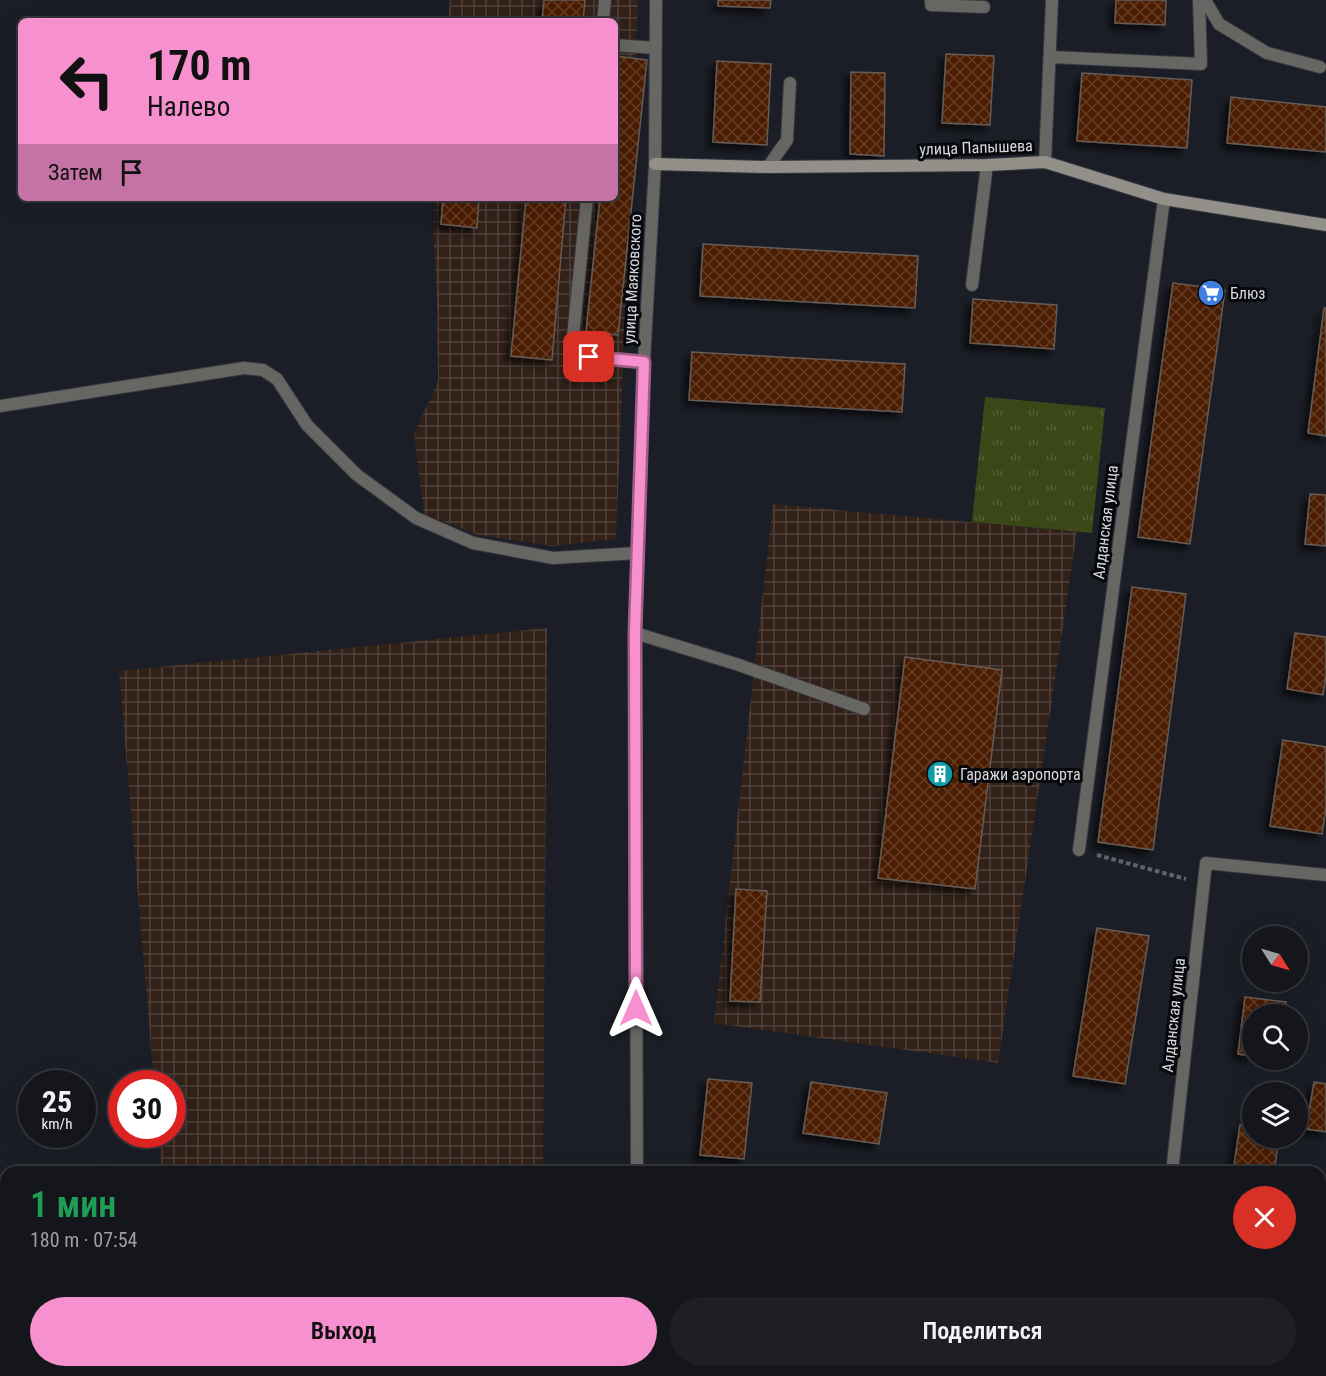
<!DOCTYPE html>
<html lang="ru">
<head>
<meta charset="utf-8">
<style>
	body { margin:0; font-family:"Roboto Condensed",sans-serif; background:#1d1f25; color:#f1f3f6; height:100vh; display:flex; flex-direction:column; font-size:22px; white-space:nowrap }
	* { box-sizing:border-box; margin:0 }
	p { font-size:20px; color:#9d9fa3 }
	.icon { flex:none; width:33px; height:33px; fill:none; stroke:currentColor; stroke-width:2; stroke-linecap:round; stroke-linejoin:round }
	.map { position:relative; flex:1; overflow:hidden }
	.drawer { position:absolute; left:0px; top:1166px; width:1326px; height:212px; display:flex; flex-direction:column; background:#14161c; border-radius:18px 18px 0 0; box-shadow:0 6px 24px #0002,0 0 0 2px #33353b }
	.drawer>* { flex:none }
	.top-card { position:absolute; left:18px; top:18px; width:600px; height:183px; border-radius:9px; box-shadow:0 6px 24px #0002,0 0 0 2px #33353b; background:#f790ce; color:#111; overflow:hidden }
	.needle { width:39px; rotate:127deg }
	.tools { position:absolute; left:1242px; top:926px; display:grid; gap:12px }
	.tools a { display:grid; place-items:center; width:66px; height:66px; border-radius:50%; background:#14161c; box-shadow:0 6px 24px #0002,0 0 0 2px #33353b; font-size:30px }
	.speed { position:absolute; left:18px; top:1070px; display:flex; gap:12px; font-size:30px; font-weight:700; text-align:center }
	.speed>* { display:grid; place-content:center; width:78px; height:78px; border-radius:50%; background:#14161c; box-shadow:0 6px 24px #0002,0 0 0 2px #33353b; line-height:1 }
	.speed small { font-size:15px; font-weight:400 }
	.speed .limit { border:9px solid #d22; background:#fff; color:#111 }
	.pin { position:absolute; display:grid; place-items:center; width:51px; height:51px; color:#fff; margin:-26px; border-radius:12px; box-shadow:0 3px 9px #0006 }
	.me { position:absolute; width:66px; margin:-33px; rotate:0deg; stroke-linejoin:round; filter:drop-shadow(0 0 4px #0008) }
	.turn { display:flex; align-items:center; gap:21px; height:126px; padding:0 30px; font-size:27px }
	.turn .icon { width:78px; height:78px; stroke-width:2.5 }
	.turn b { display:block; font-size:42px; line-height:51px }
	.then { display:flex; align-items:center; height:57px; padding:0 30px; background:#0003; gap:12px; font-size:22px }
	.round { display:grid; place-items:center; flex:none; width:63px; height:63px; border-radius:32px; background:#1d1f25 }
	.headline { display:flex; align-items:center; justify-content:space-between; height:102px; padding:0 30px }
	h1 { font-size:36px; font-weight:600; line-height:45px; color:#1e9e55 }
	.cta { display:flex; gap:12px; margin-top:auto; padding:12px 30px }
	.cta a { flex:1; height:69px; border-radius:36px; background:#f790ce; color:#111; font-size:24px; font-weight:600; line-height:69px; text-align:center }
	.cta a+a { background:#1d1f25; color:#f1f3f6 }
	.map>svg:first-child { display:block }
	.industrial { fill:url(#industrial-grid) }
	.grass { fill:url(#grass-tufts) }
	.building { fill:url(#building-cross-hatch); stroke:#655b56; stroke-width:1.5; filter:url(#shadow) }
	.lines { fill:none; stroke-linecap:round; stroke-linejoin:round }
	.lane-casing { stroke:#353840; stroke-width:14 }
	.street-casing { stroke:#353840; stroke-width:14 }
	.secondary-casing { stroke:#353840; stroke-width:14 }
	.path { stroke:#61646b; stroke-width:4; stroke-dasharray:4.5 3; stroke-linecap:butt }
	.lane { stroke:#686662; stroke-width:12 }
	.street { stroke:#686662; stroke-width:12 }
	.secondary { stroke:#929089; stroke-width:12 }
	.route-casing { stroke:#a15e86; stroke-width:15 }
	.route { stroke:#f790ce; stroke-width:10 }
	.labels { text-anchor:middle; stroke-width:6; stroke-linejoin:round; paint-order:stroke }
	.street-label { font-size:16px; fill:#d6d8dd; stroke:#07080b }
	.poi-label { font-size:16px; fill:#d6d8dd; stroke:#07080b; text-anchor:start }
</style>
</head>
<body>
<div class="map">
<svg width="1326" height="1376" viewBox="0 0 1326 1376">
	<defs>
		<pattern id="industrial-grid" width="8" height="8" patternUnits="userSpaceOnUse" patternTransform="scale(1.5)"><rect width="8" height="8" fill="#322119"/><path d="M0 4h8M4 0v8" fill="none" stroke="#4f403a"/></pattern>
		<pattern id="grass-tufts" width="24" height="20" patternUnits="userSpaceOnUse" patternTransform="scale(1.5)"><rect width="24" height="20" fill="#3b4716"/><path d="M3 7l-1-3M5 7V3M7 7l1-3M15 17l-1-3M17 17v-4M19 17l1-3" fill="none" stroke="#576137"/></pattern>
		<pattern id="building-cross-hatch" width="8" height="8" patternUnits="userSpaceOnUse" patternTransform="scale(1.5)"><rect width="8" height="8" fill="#4b1e03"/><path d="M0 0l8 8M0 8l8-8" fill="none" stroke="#643e27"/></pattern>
		<filter id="shadow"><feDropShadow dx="-5.5" dy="5.5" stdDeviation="3" flood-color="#0009"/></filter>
	</defs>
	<rect width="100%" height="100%" fill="#1b1e26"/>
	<path class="industrial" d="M450,0H638L616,539L552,546L478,535L424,514L414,434L438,382L437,295L433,229L435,198H615V21H448Z
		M773,504L1077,532L998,1063L714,1023Z
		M547,628L543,1171H162L158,1134H172V1083H154L119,671Z
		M184,1371H542L541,1376H185Z"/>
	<path class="grass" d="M985,397L1105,408L1092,533L972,522Z"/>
	<path class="building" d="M544,0H585L583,21H542Z
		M718,0H771L770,8L718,6Z
		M1116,0H1166L1165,25L1115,23Z
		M946,54L994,56L990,125L942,123Z
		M615,56L647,60L618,335L586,332L600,198H615Z
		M717,61L771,64L767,145L713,142Z
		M851,72L885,73L884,156L850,154Z
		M1082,73L1192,80L1187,148L1077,141Z
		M1231,97L1326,107V152L1227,143Z
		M443,198H479L477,228L441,224Z
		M526,198H566L552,360L511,356Z
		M703,244L918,256L915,308L700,296Z
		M1173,283L1225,290L1190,544L1138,537Z
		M973,299L1057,305L1054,349L970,343Z
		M1324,308H1326V436L1308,433Z
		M692,352L905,364L902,412L689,400Z
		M1310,494L1326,495V546L1305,544Z
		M1132,587L1186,594L1153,850L1098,842Z
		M1295,633L1326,637V676L1323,695L1287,689Z
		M905,657L1002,670L975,889L878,878Z
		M1283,740L1326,747V809L1322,834L1270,826Z
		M736,889L767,891L760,1002L730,1001Z
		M1097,928L1149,936L1125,1084L1073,1076Z
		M1245,997L1286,1002L1285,1014H1252V1056L1238,1054Z
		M708,1079L752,1083L744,1159L700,1155Z
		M811,1082L887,1093L879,1144L803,1133Z
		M1314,1082L1326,1084V1132L1306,1129Z
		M1240,1125L1252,1126V1137H1279L1274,1172H1233Z
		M806,1371H860V1376H806Z
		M1056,1371H1096V1376L1056,1373Z
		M1195,1371H1243V1376H1211L1194,1374Z"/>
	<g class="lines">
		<defs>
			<path id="lane" d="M931,0V5L984,7
				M603,21L605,0
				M615,45L655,48
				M1051,57L1201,64L1199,0
				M768,167L787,140L790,83
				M587,198L571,356L644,362
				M972,285L987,165
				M0,406L244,368L263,370L277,379L307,425L357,475L416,518L473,543L553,558L638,553
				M635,633L736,664L864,709
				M485,1376L503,1371"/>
			<path id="street" d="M1205,0L1219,24L1267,53L1320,67
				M1045,162L1052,0
				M1079,850L1164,199
				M637,1172L635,633L644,362L655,164L656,0
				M1172,1172L1206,863L1326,875
				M636,1376V1371
				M1149,1376L1150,1371"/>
			<path id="secondary" d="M655,164L768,167L987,165L1045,162L1164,199L1326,225"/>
		</defs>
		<use href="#lane" class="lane-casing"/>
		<use href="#street" class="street-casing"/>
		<use href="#secondary" class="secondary-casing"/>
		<path class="path" d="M1097,855L1186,879"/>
		<use href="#lane" class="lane"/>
		<use href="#street" class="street"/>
		<use href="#secondary" class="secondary"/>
	</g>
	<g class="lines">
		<defs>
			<path id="route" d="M589,357L644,362L635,633L636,1008"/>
		</defs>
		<use href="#route" class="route-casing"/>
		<use href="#route" class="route"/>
	</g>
	<defs>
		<symbol id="supermarket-disc" viewBox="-11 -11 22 22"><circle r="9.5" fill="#3f7fe0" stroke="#07080b"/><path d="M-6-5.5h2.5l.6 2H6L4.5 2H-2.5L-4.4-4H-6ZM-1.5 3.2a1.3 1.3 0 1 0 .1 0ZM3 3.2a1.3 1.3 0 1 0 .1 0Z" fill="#fff"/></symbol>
		<symbol id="building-disc" viewBox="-11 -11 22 22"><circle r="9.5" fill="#0f9aa8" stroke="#07080b"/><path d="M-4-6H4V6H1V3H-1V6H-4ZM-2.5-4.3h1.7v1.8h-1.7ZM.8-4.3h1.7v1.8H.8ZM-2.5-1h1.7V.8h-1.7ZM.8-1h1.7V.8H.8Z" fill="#fff"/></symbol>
	</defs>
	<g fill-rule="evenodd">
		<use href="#supermarket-disc" x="1196" y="278" width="30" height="30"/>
		<use href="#building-disc" x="925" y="759" width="30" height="30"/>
	</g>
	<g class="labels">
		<g class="street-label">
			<text transform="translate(976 147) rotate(-2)" y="6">улица Папышева</text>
			<text transform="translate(632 279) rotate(-87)" y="6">улица Маяковского</text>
			<text transform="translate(1105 522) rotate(-83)" y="6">Алданская улица</text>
			<text transform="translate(1173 1015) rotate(-84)" y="6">Алданская улица</text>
		</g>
		<g class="poi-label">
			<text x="1230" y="299">Блюз</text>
			<text x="960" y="780">Гаражи аэропорта</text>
		</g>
	</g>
</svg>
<div class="tools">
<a><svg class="needle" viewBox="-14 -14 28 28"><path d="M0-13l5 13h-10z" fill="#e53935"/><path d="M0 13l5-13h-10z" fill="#9d9fa3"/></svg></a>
<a><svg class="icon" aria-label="search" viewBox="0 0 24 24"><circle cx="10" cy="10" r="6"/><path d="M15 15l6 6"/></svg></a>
<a><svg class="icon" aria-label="layers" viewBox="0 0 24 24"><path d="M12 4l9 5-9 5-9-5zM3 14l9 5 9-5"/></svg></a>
</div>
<div class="speed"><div>25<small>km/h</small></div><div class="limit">30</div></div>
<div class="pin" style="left:589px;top:357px;background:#d93025"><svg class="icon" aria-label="arrive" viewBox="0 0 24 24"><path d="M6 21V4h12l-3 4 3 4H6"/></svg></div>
<svg class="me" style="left:636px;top:1008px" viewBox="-20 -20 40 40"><path d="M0-17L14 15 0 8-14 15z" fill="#f790ce" stroke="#fff" stroke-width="4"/></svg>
<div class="top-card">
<div class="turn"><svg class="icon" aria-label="left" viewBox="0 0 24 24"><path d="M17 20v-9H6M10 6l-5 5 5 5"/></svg><div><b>170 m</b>Налево</div></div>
<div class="then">Затем<svg class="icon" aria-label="arrive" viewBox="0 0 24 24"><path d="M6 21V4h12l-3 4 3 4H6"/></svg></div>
</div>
<section class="drawer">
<div class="headline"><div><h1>1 мин</h1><p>180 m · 07:54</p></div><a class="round" style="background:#d93025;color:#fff"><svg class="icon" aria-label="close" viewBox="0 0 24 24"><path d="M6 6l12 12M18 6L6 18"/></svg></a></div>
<div class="cta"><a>Выход</a><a>Поделиться</a></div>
</section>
</div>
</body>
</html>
